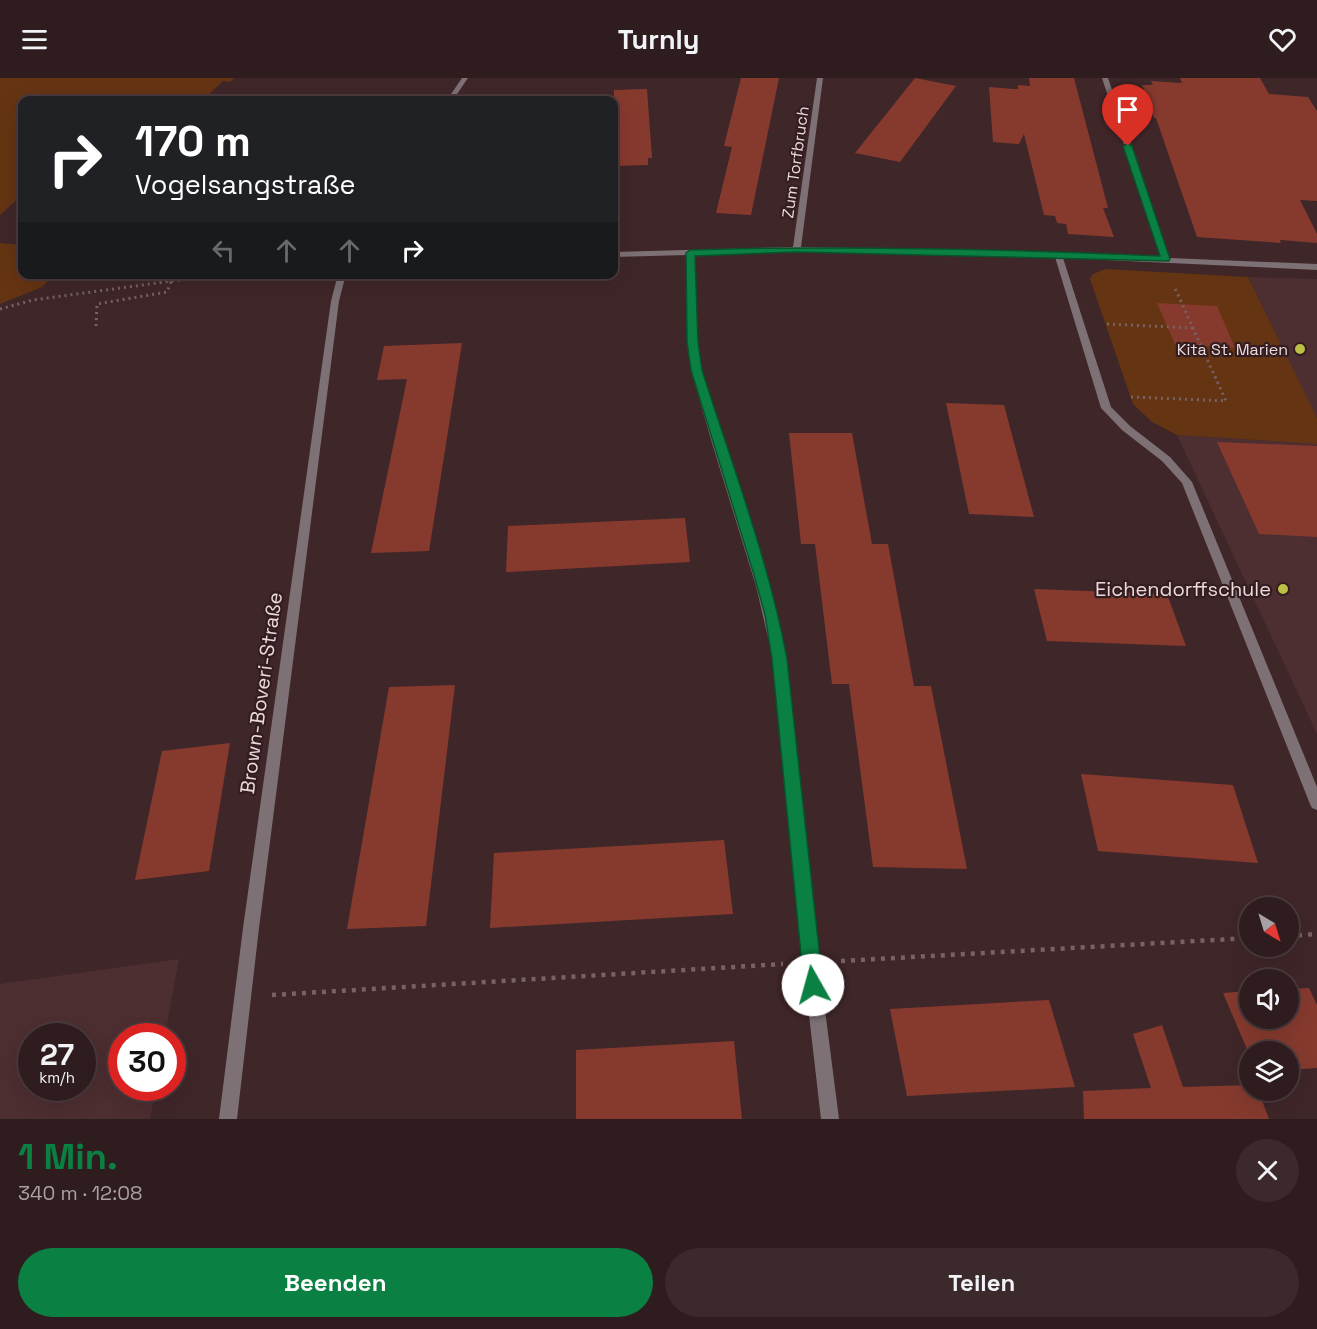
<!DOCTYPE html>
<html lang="de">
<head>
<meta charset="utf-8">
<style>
	body { margin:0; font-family:"Space Grotesk",sans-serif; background:#3b292c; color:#f1f3f6; height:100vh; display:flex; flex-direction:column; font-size:22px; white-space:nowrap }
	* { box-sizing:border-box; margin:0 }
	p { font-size:20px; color:#a7a1a4 }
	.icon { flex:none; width:33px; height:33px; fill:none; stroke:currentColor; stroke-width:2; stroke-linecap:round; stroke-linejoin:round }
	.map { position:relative; height:1041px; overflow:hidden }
	.panel { display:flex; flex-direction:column; background:#2f1c1f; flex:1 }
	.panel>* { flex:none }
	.hud { position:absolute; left:18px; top:18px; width:600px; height:183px; border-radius:12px; box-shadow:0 6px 24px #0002,0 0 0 2px #4a3a3d; background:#202124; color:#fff; overflow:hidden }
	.needle { width:39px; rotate:142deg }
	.controls { position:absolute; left:1239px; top:819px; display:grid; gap:12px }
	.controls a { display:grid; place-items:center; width:60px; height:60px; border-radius:50%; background:#2f1c1f; box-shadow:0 6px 24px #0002,0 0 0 2px #4a3a3d; font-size:30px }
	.speed { position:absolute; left:18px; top:945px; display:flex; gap:12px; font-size:30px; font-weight:700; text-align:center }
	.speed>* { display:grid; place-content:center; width:78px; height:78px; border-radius:50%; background:#2f1c1f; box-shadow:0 6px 24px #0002,0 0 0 2px #4a3a3d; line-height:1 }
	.speed small { font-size:15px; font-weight:400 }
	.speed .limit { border:9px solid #d22; background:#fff; color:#111 }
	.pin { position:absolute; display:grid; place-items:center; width:51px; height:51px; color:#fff; margin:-62px -26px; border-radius:50% 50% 50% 0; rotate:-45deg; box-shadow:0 0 6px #0007 }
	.pin .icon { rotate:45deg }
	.me { position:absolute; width:66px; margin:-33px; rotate:353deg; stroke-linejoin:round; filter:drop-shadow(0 0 4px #0008) }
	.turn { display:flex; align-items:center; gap:21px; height:126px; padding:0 18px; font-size:27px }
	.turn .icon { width:78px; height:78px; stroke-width:2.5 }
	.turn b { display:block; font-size:42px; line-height:51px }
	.lanes { display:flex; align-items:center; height:57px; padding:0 18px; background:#0003; justify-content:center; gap:30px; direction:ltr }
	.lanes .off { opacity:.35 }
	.round { display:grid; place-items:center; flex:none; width:63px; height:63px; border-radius:32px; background:#3b292c }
	.head { display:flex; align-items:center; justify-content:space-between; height:102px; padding:0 18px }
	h1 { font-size:36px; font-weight:700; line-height:45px; color:#0b8043 }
	.primary-button { display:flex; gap:12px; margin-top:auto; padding:12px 18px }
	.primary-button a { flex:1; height:69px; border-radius:36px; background:#0b8043; color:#fff; font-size:24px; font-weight:700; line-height:69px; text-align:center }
	.primary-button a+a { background:#3b292c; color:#f1f3f6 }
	header { display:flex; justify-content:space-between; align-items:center; height:78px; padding:0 18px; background:#2f1c1f; font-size:27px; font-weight:700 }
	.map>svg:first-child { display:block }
	.built { fill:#4d2e31; fill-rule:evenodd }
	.green { fill:#653413 }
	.building { fill:#863a2e }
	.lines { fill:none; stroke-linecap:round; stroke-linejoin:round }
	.path-far1 { stroke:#786264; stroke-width:3; stroke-dasharray:2 4; stroke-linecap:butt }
	.path { stroke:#786264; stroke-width:4.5; stroke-dasharray:4 6; stroke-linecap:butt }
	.street { fill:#7d7176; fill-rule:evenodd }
	.route { fill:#0b8043; stroke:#07532c; stroke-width:1.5 }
	.poi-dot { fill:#bcbf44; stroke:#341d20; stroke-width:2 }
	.labels { text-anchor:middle; stroke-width:4.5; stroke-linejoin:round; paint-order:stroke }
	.far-street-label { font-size:16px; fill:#ebdadb; stroke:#341d20 }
	.far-poi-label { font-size:16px; fill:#ebdadb; stroke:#341d20; text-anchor:end }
	.poi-label { font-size:20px; fill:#ebdadb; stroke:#341d20; text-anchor:end }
	.street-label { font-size:20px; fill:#ebdadb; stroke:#341d20 }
</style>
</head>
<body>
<header><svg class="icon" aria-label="menu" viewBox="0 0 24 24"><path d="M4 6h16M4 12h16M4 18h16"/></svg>Turnly<svg class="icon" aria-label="heart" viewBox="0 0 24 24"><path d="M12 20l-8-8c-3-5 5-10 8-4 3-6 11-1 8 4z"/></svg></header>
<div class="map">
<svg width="1317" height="1041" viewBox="0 0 1317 1041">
	<rect width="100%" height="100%" fill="#3f2629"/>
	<path class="built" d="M1248,199L1317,201V340H1316Z
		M1177,357L1317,366V656Z
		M179,881L165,958H122V1010H156L150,1041H0V906ZM32,958H82V1010H32Z"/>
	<path class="green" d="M0,0H234L230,4L223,3L203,22H22V117L0,137Z
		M0,165L22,167V196L54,197L42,209L0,226Z
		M1106,191L1248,199L1317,340V366L1177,357L1152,344L1133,326L1090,201L1093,196Z"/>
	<path class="building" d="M741,0H779L751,137L716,135L732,69L724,68Z
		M915,0L956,8L900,84L855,75Z
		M1029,0H1074L1108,130H1103L1114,159L1068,156L1066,146L1057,145L1055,138L1044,137L1024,56L1019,66L993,64L989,9L1013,11H1018V7L1030,8Z
		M1180,0H1260L1269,16L1308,19L1317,33V123L1300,122L1317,156V165L1280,162L1281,165L1197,159L1156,40H1154L1142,7H1153L1151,3L1182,5Z
		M647,11L652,80H648V87L614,88V12Z
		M1157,225L1217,228L1235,270L1175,266Z
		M462,265L429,473L371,475L407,301L377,302L384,268Z
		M946,325L1004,327L1034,439L969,436Z
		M789,355H852L872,466H888L914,608H931L967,791L873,789L849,606H832L815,466H801Z
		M1217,364L1317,368V459L1259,456Z
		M685,440L690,484L506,494L508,448Z
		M1034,511L1167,516L1186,568L1047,563Z
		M455,607L426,848L347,851L389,609Z
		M230,665L209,793L135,802L162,673Z
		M1081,696L1233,707L1258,785L1098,773Z
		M724,762L733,836L490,850L494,775Z
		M1309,910L1317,927V990L1288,992V974H1250V978L1223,915L1250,913V940H1288V911Z
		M1049,922L1075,1009L907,1018L890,931Z
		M1162,947L1183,1009L1250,1007V1012H1258L1269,1041H1084L1083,1013L1151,1010L1133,956Z
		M734,963L742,1041H576V972Z"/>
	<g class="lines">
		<path class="path-far1" d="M0,231L33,222L223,196
			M1107,246L1193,250
			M96,248L97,226L167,214L174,196
			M1131,319L1226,323L1174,208"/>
		<path class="path" d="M1288,858L1317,856
			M841,883L1250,860
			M272,917L783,886"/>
		<path class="street" d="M462,0H468L453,22H447Z
			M817,0H823L801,169L1058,174L1161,179L1102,0H1108L1170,180L1317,186V192L1063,180L1111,329L1130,348L1170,379L1192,404L1317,709V732L1312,730L1310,726L1182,405L1162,383L1122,352L1101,330L1055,179L797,174L695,177L698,264L701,292L768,508L785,581L819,885L839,1041H821L803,885L773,581L756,508L712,365L691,292L688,264L687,177L614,179V174L793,169Z
			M338,196H346L339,223L259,850L237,1041H219L243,850L331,223Z"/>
	</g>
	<path class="route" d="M1128,65L1132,68L1170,181L1169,183L797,174L695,178L698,264L702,292C732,387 769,483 787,581L823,907L820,913L813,916L807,913L804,907L772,581L765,537L754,497L691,292L687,264L686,175L690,172C847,167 1003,171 1160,178L1123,68Z"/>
	<g class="poi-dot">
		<circle cx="1300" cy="271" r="6"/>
		<circle cx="1283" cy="511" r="6"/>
	</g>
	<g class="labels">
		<g class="far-street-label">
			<text transform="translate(795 84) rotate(-82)" y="6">Zum Torfbruch</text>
		</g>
		<g class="far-poi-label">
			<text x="1288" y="277">Kita St. Marien</text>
		</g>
		<g class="poi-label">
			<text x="1271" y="518">Eichendorffschule</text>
		</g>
		<g class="street-label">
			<text transform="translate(261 615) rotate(-82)" y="7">Brown-Boveri-Straße</text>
		</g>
	</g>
</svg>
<div class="controls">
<a><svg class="needle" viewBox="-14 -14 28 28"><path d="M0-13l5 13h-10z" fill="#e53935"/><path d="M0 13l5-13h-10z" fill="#a7a1a4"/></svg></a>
<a><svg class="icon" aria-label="sound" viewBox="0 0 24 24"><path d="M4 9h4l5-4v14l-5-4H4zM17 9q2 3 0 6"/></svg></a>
<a><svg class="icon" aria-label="layers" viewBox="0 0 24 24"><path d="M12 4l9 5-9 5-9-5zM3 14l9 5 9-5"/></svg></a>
</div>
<div class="speed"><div>27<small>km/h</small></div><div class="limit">30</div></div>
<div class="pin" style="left:1128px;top:68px;background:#d93025"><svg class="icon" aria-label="arrive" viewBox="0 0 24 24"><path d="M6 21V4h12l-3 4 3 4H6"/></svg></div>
<svg class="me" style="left:813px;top:907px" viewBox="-20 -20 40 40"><circle r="19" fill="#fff"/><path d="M0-13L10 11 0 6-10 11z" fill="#0b8043"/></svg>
<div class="hud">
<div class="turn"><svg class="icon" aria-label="right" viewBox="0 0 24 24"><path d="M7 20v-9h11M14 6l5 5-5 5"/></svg><div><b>170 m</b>Vogelsangstraße</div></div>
<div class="lanes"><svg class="icon off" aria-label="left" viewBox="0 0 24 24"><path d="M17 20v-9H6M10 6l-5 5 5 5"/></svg><svg class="icon off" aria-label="ahead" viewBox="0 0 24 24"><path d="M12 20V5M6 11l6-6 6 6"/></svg><svg class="icon off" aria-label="ahead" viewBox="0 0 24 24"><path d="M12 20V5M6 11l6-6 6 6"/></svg><svg class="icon" aria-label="right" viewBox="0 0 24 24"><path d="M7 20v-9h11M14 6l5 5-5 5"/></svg></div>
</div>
</div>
<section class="panel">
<div class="head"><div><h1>1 Min.</h1><p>340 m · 12:08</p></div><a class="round"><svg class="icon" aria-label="close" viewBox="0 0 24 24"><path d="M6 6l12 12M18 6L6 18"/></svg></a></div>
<div class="primary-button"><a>Beenden</a><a>Teilen</a></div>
</section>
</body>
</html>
